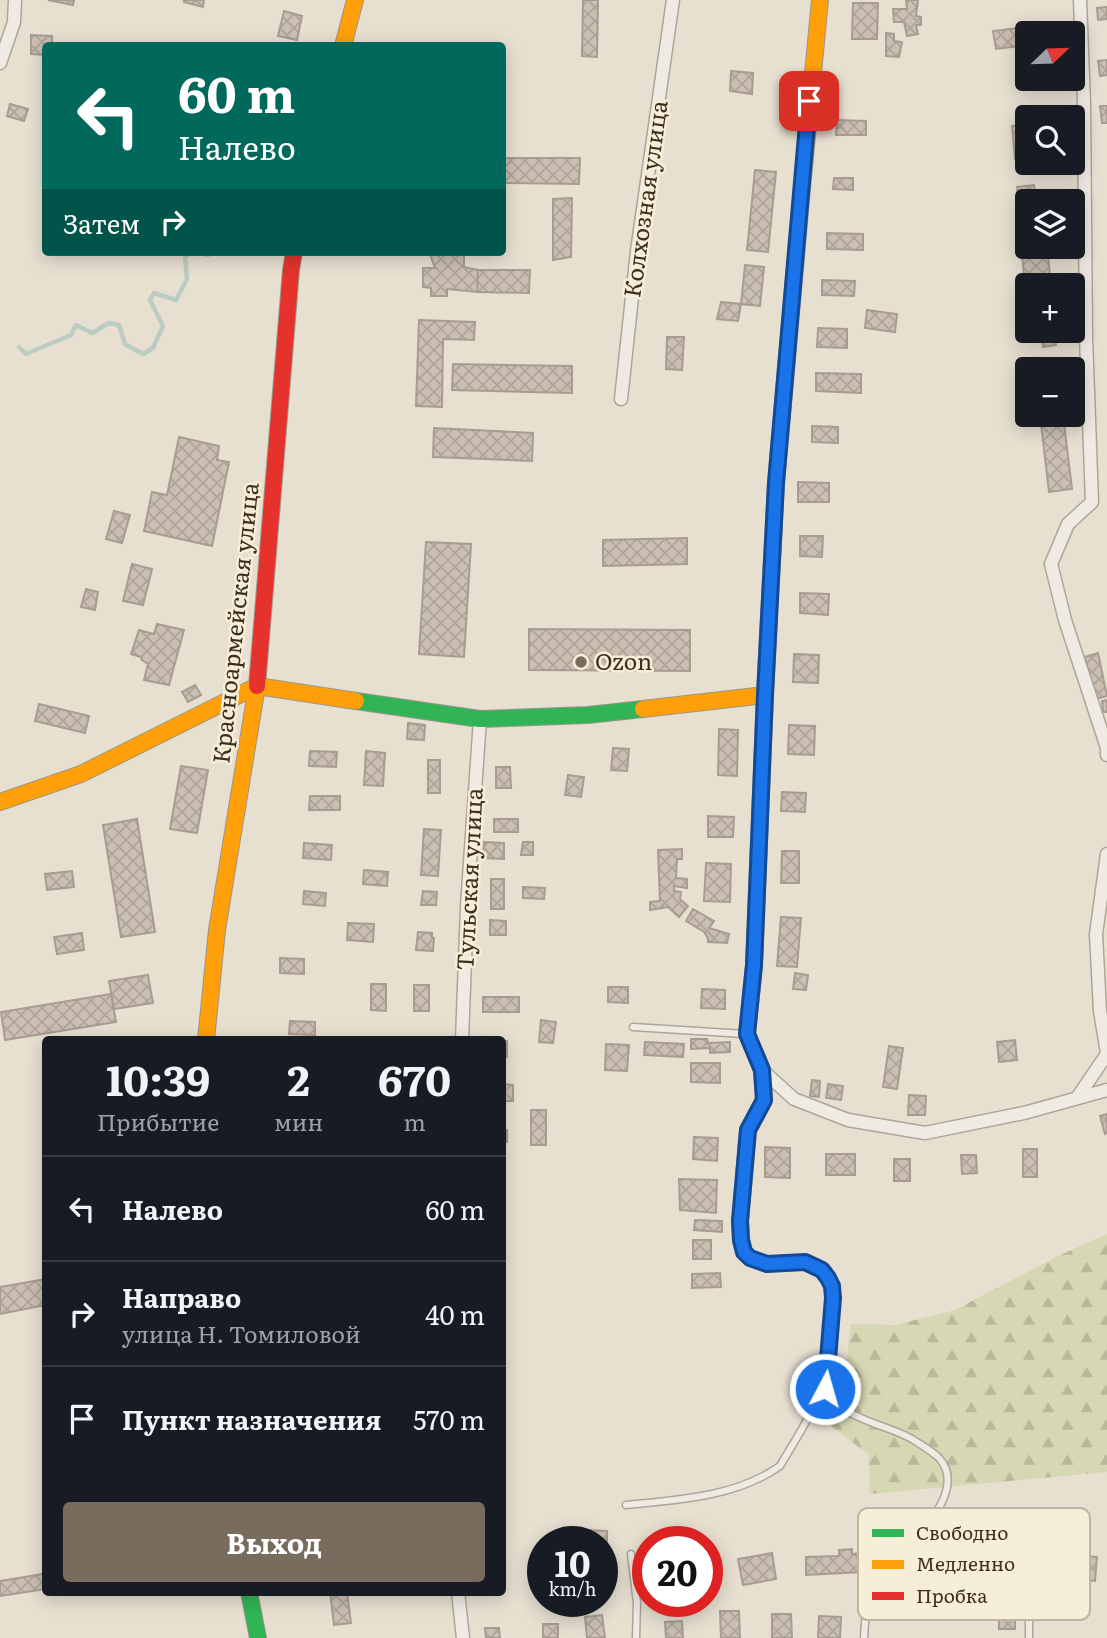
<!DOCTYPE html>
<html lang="ru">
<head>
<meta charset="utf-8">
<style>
	body { margin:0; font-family:Literata,serif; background:#242831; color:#f1f3f6; height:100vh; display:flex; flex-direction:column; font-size:26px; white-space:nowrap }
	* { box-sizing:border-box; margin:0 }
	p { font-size:23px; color:#9ea1a6 }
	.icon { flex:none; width:38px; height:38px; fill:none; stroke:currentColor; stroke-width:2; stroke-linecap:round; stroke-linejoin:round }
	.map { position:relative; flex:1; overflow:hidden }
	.sheet { position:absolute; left:42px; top:1036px; width:464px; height:560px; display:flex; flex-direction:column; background:#171b24; border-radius:7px; box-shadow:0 4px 18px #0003 }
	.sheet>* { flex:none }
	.banner { position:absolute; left:42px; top:42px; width:464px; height:214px; border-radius:7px; box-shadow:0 4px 18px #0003; background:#00695c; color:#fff; overflow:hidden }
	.needle { width:46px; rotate:67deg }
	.fabs { position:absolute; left:1015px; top:21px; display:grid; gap:14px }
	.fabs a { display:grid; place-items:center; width:70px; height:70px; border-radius:7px; background:#171b24; box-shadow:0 4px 18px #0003; font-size:35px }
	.speed { position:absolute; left:527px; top:1526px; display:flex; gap:14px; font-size:35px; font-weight:700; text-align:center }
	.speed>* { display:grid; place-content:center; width:91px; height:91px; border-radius:50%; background:#171b24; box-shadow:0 4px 18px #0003; line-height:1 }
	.speed small { font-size:18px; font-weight:400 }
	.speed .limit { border:10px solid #d22; background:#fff; color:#111 }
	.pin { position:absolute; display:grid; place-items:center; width:60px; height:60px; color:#fff; margin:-30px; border-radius:14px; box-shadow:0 4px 10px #0006 }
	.me { position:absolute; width:77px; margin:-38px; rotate:6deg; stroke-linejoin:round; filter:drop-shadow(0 0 5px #0008) }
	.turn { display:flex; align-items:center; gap:24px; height:147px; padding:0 21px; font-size:32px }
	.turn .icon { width:91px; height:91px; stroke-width:2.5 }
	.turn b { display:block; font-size:49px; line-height:60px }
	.then { display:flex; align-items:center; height:66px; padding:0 21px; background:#0003; gap:14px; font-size:26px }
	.eta { display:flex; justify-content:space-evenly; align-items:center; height:119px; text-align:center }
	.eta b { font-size:42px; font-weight:700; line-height:49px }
	.action { display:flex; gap:14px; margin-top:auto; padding:14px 21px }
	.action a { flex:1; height:80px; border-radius:7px; background:#786c5e; color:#fff; font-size:28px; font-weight:700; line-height:80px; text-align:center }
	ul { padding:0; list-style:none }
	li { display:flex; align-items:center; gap:21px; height:105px; padding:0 21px; border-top:2px solid #363941 }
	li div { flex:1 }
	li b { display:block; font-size:26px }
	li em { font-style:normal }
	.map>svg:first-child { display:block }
	.forest { fill:url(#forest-firs) }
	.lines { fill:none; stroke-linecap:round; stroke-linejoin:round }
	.stream { stroke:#bcccc2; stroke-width:4.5 }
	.building { fill:url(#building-cross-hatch); stroke:#a89c90; stroke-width:2 }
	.lane-casing { stroke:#ada599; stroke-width:9 }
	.street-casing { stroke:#ada599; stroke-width:15 }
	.fast-casing { stroke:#9c958a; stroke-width:18 }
	.slow-casing { stroke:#9c958a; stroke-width:18 }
	.jam-casing { stroke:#9c958a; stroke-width:18 }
	.lane { stroke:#efebe3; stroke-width:6 }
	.street { stroke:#efebe3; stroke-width:12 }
	.fast { stroke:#30b455; stroke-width:16 }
	.slow { stroke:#ff9f0a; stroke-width:16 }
	.jam { stroke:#e5322d; stroke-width:16 }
	.route-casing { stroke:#114b97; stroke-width:18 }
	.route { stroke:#1a73e8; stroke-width:12 }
	.poi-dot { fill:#786c5e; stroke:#f7eed8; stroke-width:2.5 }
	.labels { text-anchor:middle; stroke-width:5; stroke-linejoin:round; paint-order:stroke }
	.street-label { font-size:23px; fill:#3d2e20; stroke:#f7eed8 }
	.poi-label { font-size:23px; fill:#3d2e20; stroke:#f7eed8; text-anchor:start }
	.key { fill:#f7eed8; stroke:#bfb4a1; stroke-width:2 }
	.key-label { font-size:19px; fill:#3d2e20 }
</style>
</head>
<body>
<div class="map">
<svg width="1107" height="1638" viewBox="0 0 1107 1638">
	<defs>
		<pattern id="forest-firs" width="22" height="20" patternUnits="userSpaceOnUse" patternTransform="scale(1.75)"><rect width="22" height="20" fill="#d6d7b3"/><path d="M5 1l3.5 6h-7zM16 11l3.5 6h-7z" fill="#b9b99a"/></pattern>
		<pattern id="building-cross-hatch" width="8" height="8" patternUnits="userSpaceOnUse" patternTransform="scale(1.75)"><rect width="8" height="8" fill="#cbbfb2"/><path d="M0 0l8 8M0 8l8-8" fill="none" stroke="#afa499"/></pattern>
	</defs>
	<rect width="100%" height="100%" fill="#e7e0d1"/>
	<path class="forest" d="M1107,1234V1472L870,1494L869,1455L827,1423L846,1365L851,1324L895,1325L955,1310L1058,1256Z"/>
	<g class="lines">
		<path class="stream" d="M196,252L208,255L209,252
			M19,347L26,354L71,335L76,325L92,333L109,323L119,325L125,344L143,354L153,348L163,326L150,300L154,293L176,300L187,279L185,257L191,252"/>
	</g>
	<path class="building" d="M48,0H74L73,5Z
		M184,0H204L203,7L184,2Z
		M583,0H598L597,57L582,56Z
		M906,0H918L916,16L921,17V25H916L918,34L907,36L904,22H894L893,9H907Z
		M853,3H878L877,39H852Z
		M1107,7V19L1098,20L1097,8Z
		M284,11L302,16L297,40L278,36Z
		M1018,28L1020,46L996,49L993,31Z
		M886,33L894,34V41L902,42L899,57L886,56Z
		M31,35L52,36V46H46V55L31,54Z
		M1107,60V75L1100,76L1098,61Z
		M731,71L753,73L752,94L730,91Z
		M10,104L28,109L24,121L7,116Z
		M1100,106H1107V123H1102Z
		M837,120L866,121V135H836Z
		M1027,124V157L1015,159L1012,126Z
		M502,158H580L579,184L502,183Z
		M755,170L776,172L768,252L747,250Z
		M834,178H853V190L833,189Z
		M1034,185L1036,201H1027V213L1020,214L1017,187Z
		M572,198L571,257L553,260V199Z
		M827,233L863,234V250L827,249Z
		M1029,247H1047L1051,285H1027L1026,291L1021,248Z
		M429,252H464V267L478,270L477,292L447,289V296H431V288L423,287V268H435Z
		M745,265L764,267L760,306L741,304Z
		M478,270H530L529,293L477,292Z
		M822,280L855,281L854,296L822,295Z
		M721,302L741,304L738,321L717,319Z
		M867,310L897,314L895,332L865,328Z
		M419,320L475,322L474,340L443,339L442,407L416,406Z
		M818,328L847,329V348L817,347Z
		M1041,331H1054L1056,345L1043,347Z
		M667,337H684L682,370L666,369Z
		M453,364L572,366V393L452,390Z
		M816,373L861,374V393L816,391Z
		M1040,415H1063L1072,489L1049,492Z
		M812,426L838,427V443L812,442Z
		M434,428L533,433L532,461L433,457Z
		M179,437L219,446L217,460L229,462L212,546L144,531L152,492L167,495Z
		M798,482L829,483V502H798Z
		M114,511L130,515L122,543L106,539Z
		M800,536H823L822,557L800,556Z
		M687,538V564L603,566V540Z
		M426,542L471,544L464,657L419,654Z
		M132,564L152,569L143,605L123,601Z
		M86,589L98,592L95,610L81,607Z
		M800,593L829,594L828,615L800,613Z
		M157,624L184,630L169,685L144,680L148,664L142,660L141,657L131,654L139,630L154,634Z
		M529,629L690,630V671L529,670Z
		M1098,653L1107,696L1095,699L1085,657Z
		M794,654L819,655L818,683L793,682Z
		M195,685L201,695L188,702L182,692Z
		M1107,700V712H1103L1102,701Z
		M39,704L89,716L85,733L35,721Z
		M408,723L425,725L424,740L407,739Z
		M789,725L815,726L814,755L788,754Z
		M719,729L738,730L737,776L718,775Z
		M613,748L629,749L627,771L611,770Z
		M310,751L337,752L336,767L309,766Z
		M366,751L385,753L383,786L364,785Z
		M428,760H440V793H428Z
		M181,766L208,770L197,833L170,829Z
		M496,767H510L511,788H496Z
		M568,775L584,777L581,797L565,795Z
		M782,792L806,793L805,812L781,811Z
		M310,796H340V810H309Z
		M708,816L734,817L733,837H708Z
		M137,819L155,932L121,937L103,825Z
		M494,819H518V832H494Z
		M424,829L441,830L438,876L421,875Z
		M484,842L504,843V859L483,858Z
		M523,842H533V855H521Z
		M304,843L332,845L331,860L303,858Z
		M682,849V859H677L676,878L687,879V888L674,886V891L681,892L680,899L688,906L679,917L668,907L650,910V902L660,901L658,850Z
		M782,851H799V883H781Z
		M706,863L731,864L730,902L704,901Z
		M364,870L388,872L387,886L363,884Z
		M72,871L74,887L47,890L45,874Z
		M491,879H504V909H491Z
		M523,887L545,888L544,899L523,898Z
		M304,891L326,893L325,906L303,904Z
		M423,891L437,892L436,905H421Z
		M693,909L714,921L709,928L729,934L727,943L708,942V938L704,932L686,921Z
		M781,917L801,918L797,967L777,966Z
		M490,920L506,921V935H490Z
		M348,923L374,924L373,942L347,940Z
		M418,932L432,933V938H434L433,951L416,950Z
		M82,933L84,950L57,954L54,937Z
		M280,958L304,959V974L280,973Z
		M795,973L808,975L806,990L793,989Z
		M148,975L153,1003L114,1009L109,981Z
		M371,984H386V1011L371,1010Z
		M414,985H429V1011H414Z
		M608,987H628V1003L608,1002Z
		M702,989L725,990V1009L701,1008Z
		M111,994L116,1022L5,1040L1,1012Z
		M483,997H519V1012H483Z
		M541,1020L556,1022L553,1043L539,1042Z
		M290,1021L315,1022V1035L289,1034Z
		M691,1039H707L708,1043L730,1042V1052L710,1053V1048L691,1049Z
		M1015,1040L1017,1060L999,1062L997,1042Z
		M502,1041H507V1057H502Z
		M645,1042L684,1044L683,1057L644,1055Z
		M606,1044L629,1045L627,1071L605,1070Z
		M889,1046L903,1048L897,1089L883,1087Z
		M691,1063H720V1083L691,1082Z
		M812,1080L820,1081L819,1097L810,1096Z
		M502,1084L513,1085V1101H502Z
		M828,1084L843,1086L841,1100L826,1098Z
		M909,1095L926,1096L925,1115H908Z
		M531,1110H546V1145H531Z
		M1107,1114V1133L1105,1134L1100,1116Z
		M502,1130H507V1142H502Z
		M694,1137L718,1138L717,1161L693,1159Z
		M765,1147L790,1148V1178L765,1177Z
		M1023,1149H1037V1177H1023Z
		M826,1154H855V1175H826Z
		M961,1155H976L977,1173L962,1174Z
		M894,1159H910V1181H894Z
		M679,1179L717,1180L716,1213L680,1210Z
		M695,1220L722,1221V1232L694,1230Z
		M693,1240H711V1259H693Z
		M720,1273L721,1287L692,1288V1274Z
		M46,1279V1305L0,1314V1287Z
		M586,1530L607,1531V1574H602V1542H586Z
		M852,1549V1554L861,1553L862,1572L806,1575V1557L839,1556V1550Z
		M772,1553L776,1579L743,1585L738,1559Z
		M1069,1555L1097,1557L1095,1581L1068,1579Z
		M43,1574L46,1589L0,1596V1581Z
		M330,1592H347L351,1623L334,1625Z
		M999,1599H1015V1629H999Z
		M720,1611H739L740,1638H721Z
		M772,1614H791L792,1638H772Z
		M602,1615L605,1638H587L585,1617Z
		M819,1616L841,1617L840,1638H818Z
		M682,1621L683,1638H666L665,1622Z
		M543,1624H558V1638H543Z
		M485,1628H499L500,1638H486Z"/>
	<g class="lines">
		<defs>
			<path id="lane" d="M633,1027L745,1034
				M822,1379C831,1418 882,1422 912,1439C921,1445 931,1450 939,1458C965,1486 925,1530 905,1550C899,1556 891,1560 885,1567C869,1588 865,1613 864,1638
				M626,1505C678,1500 736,1497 780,1466C791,1447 803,1429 812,1410C824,1383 828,1349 831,1320C832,1310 834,1298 832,1288C830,1280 824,1271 817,1267C794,1255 765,1274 745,1253
				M631,1554L637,1603L636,1638
				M1029,1554V1638"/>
			<path id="street" d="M1080,0L1084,103L1086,338L1092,502L1068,524L1051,564L1065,620L1107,748V755
				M0,63L14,22L15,0
				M621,399L637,251L673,0
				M1107,854L1096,934L1100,1011L1107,1053
				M462,1040L467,906L480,719
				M762,1070L794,1099L848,1120L925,1133L1024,1113L1107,1090
				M1077,1098L1107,1054
				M458,1592L463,1638"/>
			<path id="fast" d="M765,693L776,483L801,199
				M356,701L480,719L588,715L643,709
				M249,1592L258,1638"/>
			<path id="slow" d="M343,46L355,0
				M801,199L820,0
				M643,709L765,695
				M0,802L81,774L257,686L356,701
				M206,1040L217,930L257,686
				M744,1252L741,1240L740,1221L748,1130L764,1100L762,1070L747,1034L754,965L765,693"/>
			<path id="jam" d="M257,686L291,270L294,252"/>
		</defs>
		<use href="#lane" class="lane-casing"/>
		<use href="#street" class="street-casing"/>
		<use href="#fast" class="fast-casing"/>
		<use href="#slow" class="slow-casing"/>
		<use href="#jam" class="jam-casing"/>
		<use href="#lane" class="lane"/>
		<use href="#street" class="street"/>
		<use href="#fast" class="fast"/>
		<use href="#slow" class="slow"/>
		<use href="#jam" class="jam"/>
	</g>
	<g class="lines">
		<defs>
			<path id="route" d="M809,101L776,483L765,695L754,965L747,1034L762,1070L764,1100L748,1130L740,1221L741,1240L744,1252L750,1258L767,1264L805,1262L822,1270L828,1278L832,1286L833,1298L828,1359L822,1377L825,1389"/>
		</defs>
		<use href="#route" class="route-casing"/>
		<use href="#route" class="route"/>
	</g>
	<circle class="poi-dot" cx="581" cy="662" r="7"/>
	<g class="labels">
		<g class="street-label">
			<text transform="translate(646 199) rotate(-82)" y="8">Колхозная улица</text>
			<text transform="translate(236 623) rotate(-84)" y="8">Красноармейская улица</text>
			<text transform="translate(470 879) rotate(-87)" y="8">Тульская улица</text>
		</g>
		<g class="poi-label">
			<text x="595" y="670">Ozon</text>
		</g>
	</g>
	<rect x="858" y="1508" width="232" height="112" rx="10" class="key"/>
	<rect x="872" y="1529" width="32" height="8" fill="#30b455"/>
	<rect x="872" y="1560" width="32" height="9" fill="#ff9f0a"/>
	<rect x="872" y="1592" width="32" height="8" fill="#e5322d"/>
	<g class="key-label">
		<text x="916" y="1540">Свободно</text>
		<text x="916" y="1571">Медленно</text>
		<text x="916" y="1603">Пробка</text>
	</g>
</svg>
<div class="fabs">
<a><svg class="needle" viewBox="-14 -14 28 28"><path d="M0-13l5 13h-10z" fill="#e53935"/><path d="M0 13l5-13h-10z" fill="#9ea1a6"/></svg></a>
<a><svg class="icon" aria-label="search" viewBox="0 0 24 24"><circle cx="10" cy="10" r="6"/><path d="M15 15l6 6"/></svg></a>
<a><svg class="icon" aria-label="layers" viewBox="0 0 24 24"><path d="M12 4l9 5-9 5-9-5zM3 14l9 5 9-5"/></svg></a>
<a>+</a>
<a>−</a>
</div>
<div class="speed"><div>10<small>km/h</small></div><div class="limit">20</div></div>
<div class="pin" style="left:809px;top:101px;background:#d93025"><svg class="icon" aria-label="arrive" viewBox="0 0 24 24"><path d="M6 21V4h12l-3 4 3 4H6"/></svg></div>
<svg class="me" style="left:825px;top:1389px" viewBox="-20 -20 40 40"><circle r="17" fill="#1a73e8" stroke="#fff" stroke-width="3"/><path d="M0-11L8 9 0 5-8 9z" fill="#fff"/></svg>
<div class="banner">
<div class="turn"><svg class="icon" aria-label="left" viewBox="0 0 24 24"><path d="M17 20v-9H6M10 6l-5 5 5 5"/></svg><div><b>60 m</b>Налево</div></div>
<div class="then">Затем<svg class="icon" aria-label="right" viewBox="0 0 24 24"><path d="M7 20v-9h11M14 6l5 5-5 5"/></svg></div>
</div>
<section class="sheet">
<div class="eta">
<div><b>10:39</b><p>Прибытие</p></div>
<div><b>2</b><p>мин</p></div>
<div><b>670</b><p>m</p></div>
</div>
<ul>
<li><svg class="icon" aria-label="left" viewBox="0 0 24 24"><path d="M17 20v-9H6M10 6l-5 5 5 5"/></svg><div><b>Налево</b></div><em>60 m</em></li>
<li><svg class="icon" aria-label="right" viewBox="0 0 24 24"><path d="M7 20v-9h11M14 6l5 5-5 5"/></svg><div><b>Направо</b><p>улица Н. Томиловой</p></div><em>40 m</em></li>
<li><svg class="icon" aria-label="arrive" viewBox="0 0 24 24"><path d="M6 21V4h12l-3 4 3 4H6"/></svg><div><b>Пункт назначения</b></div><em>570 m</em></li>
</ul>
<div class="action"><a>Выход</a></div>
</section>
</div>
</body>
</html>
